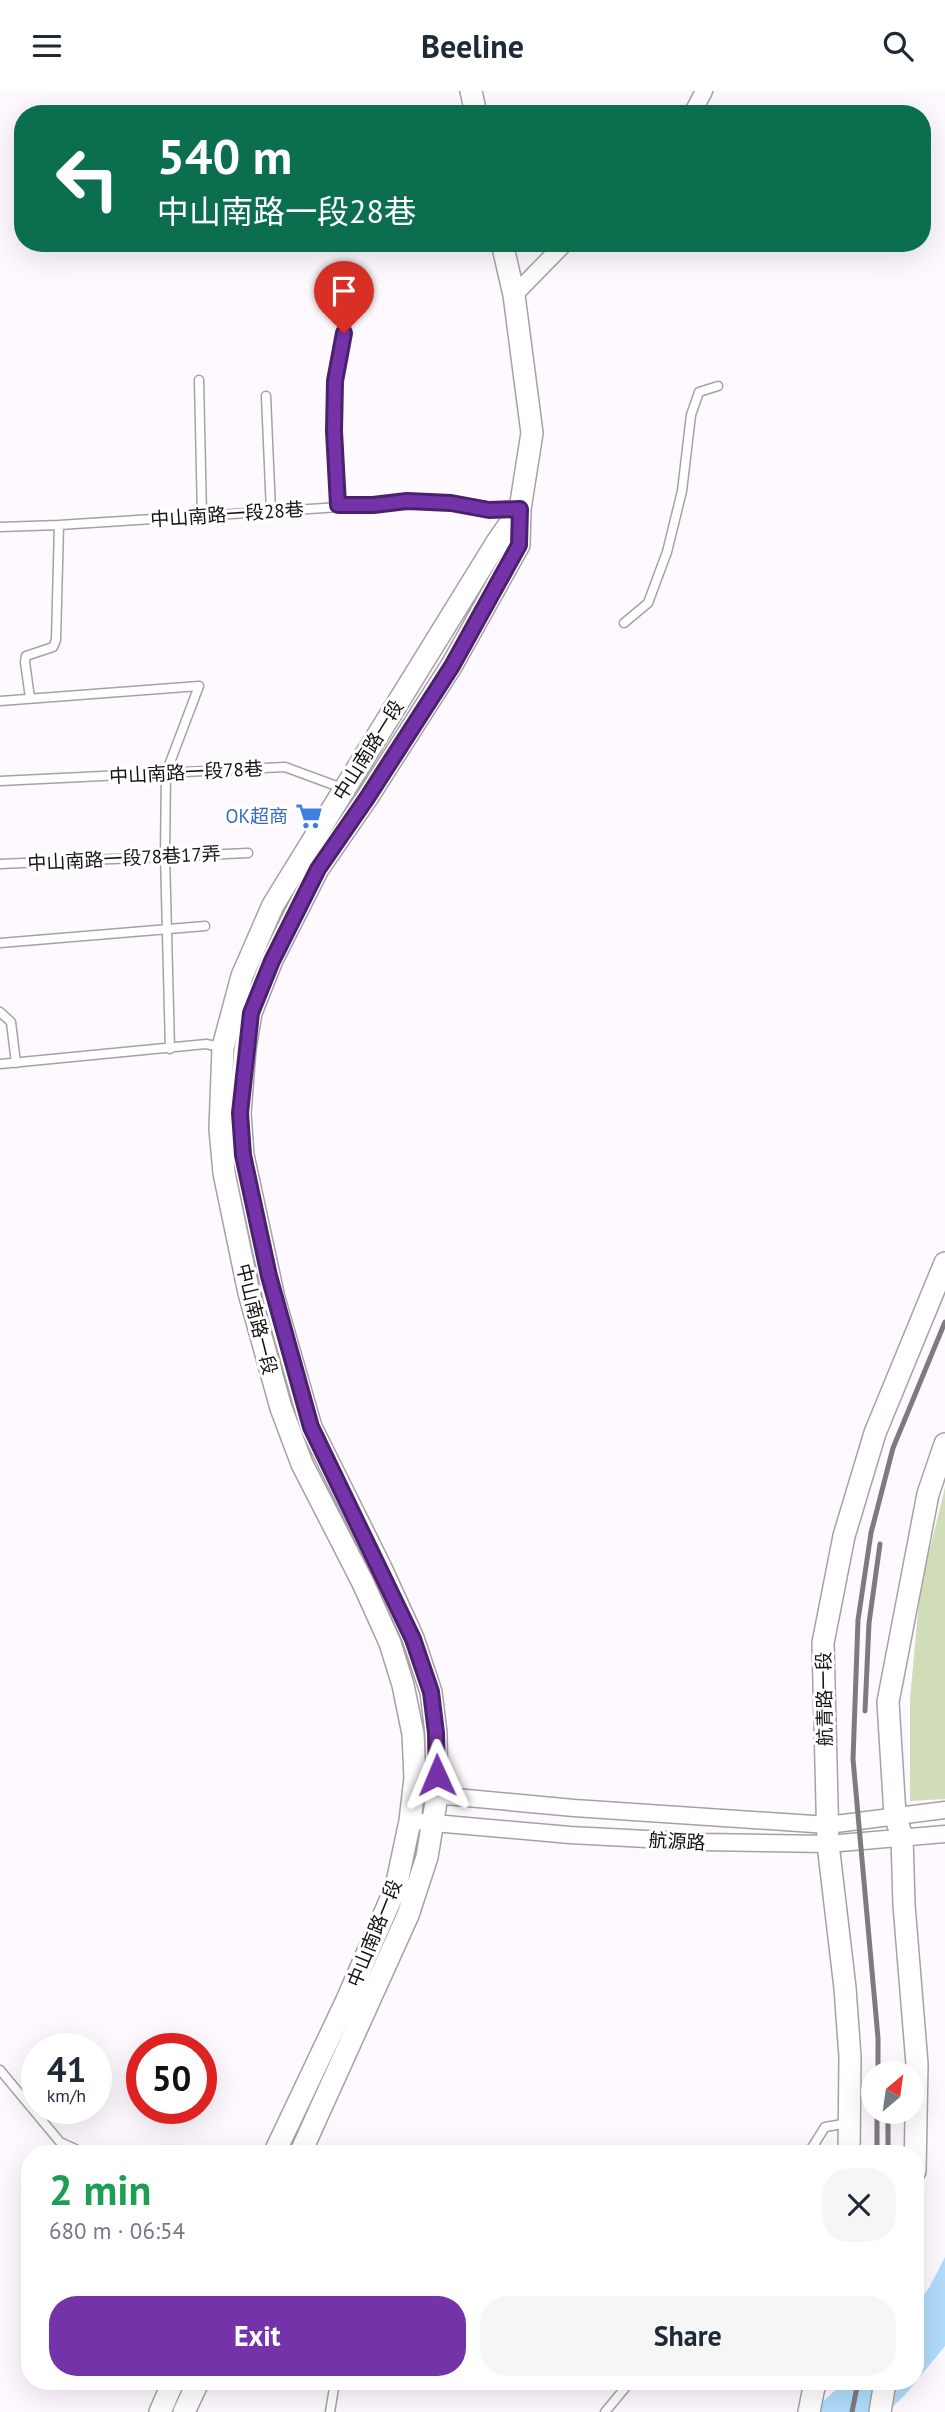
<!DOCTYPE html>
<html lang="en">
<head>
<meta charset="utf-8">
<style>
	body { margin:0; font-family:"PT Sans","Noto Sans TC",sans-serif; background:#f6f6f7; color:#1f2937; height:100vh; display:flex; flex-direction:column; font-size:26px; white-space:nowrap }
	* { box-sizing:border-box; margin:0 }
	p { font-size:23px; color:#747a83 }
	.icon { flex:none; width:38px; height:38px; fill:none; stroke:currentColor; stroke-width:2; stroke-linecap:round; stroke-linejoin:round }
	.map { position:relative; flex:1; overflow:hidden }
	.sheet { position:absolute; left:21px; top:2054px; width:903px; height:245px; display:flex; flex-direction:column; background:#fff; border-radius:28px; box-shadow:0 7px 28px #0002 }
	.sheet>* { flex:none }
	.guide { position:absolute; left:14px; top:14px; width:917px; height:147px; border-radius:28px; box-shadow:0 7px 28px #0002; background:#0b6e4f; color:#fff; overflow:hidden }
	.needle { width:46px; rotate:29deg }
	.buttons { position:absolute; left:861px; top:1970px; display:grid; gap:14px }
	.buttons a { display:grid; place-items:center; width:63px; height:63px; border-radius:50%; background:#fff; box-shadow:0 7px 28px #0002; font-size:35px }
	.speed { position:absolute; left:21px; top:1942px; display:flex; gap:14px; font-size:35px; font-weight:700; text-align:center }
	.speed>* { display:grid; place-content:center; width:91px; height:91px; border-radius:50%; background:#fff; box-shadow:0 7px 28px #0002; line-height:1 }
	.speed small { font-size:18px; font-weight:400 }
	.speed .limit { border:10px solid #d22; background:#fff; color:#111 }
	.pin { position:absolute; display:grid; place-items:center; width:60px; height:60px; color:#fff; margin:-72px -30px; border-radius:50% 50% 50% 0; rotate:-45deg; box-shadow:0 0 7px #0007 }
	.pin .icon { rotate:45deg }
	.me { position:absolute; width:77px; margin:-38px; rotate:359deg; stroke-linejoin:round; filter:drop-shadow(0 0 5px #0008) }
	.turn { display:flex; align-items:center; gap:24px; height:147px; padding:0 28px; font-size:32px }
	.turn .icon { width:91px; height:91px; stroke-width:2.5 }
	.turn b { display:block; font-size:49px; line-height:60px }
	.round { display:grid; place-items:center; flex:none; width:74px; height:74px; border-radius:28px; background:#f6f6f7 }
	.summary { display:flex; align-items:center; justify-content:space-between; height:119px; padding:0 28px }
	h1 { font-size:42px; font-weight:700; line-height:52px; color:#1e9e55 }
	.primary-button { display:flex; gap:14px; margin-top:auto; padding:14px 28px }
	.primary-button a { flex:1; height:80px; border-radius:28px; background:#7433a8; color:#fff; font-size:28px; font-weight:700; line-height:80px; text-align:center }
	.primary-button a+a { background:#f6f6f7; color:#1f2937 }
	header { display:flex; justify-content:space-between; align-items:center; height:91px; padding:0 28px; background:#fff; font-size:32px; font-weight:700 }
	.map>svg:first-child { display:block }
	.green { fill:#d0ddb8 }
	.water { fill:#b1dcfa }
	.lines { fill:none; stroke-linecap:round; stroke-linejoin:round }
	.lane-casing { stroke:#a6a1a6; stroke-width:11 }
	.street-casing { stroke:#a6a1a6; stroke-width:19 }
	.secondary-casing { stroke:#a6a1a6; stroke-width:24 }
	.lane { stroke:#fff; stroke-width:8 }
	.street { stroke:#fff; stroke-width:16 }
	.secondary { stroke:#fff; stroke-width:21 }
	.rail { stroke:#7e7b7e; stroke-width:5 }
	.route-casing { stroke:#4b216d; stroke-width:18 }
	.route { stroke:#7433a8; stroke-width:12 }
	.labels { text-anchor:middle; stroke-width:6; stroke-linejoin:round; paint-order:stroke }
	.street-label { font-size:19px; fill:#151315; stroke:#fff }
	.shop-label { font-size:19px; fill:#366cbe; stroke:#fff; text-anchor:end }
</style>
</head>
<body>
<header><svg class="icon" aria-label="menu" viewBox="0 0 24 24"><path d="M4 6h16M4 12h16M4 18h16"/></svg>Beeline<svg class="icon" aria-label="search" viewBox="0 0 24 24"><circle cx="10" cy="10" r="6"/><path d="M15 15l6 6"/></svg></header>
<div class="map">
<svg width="945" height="2321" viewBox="0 0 945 2321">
	<rect width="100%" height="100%" fill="#fef9fe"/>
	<path class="green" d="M945,1396V1708L910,1710V1608L920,1499Z"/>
	<path class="water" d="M945,2166V2255L905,2304L887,2321H812L844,2291H915V2214L929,2197Z"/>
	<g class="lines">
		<defs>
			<path id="lane" d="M199,289L202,425
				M266,305L271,420
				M338,414L334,340L336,290L349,218
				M0,436L59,434
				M624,532L648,512L667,461L682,400L691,324L699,301L718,295
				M30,607L25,571L26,565L53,556L56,549L59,434C163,428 268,420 372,414C384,413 397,410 409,410C446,409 478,420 515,418
				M0,610L199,595L166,682L165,764L170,958
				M0,690L285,676L342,697
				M0,773L248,762
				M0,852L205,835
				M0,921L11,931L16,972
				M0,973L206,953L221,956
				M0,1979L60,2051L86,2063
				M808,2063L825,2036L849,2032
				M330,2321L335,2291
				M605,2321L630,2291"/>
			<path id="street" d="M692,23L704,0
				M514,204L565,152
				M413,1702L574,1717L828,1734L945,1719
				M423,1731L570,1744L704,1751L828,1753L945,1743"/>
			<path id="secondary" d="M471,0L476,23
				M274,2063L346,1911L396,1796L410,1730L415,1687L413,1643L403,1594L390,1552L363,1492L302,1373L281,1317L249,1202L224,1082L220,1038L223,956L242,885L273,814L497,451L520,418
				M300,2063L408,1824L427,1766L437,1705L436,1642L431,1601L413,1547L381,1477L311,1336L274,1207L243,1064L240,1022L245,958L251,922L272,869L318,778L367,707L452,574L519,454L520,418L532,342L514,204L502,152
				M849,2063L850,1966L845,1897L828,1753L823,1552L844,1445L875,1342L945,1172
				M915,2080L917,1973L904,1814L902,1746L895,1724L888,1611L928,1403L945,1353
				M160,2321L173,2291
				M184,2321L198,2291
				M809,2321L815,2291
				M880,2321L885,2291"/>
		</defs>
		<use href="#lane" class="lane-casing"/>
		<use href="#street" class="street-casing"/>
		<use href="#secondary" class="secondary-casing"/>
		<use href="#lane" class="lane"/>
		<use href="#street" class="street"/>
		<use href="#secondary" class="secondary"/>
		<path class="rail" d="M865,1620L869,1532L880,1453
			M878,1983V1947L853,1668L858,1529L871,1442L893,1357L945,1231
			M877,2063V2021
			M888,2063V2021
			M852,2321L858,2291"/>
	</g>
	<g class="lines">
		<defs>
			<path id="route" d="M344,242L335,290L334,340L338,414H373L407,410L451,412L489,419L520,418L519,454L452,575L367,707L318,778L272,870L251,922L240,1022L243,1064L269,1185L311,1336L413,1548L431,1601L436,1642L437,1684"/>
		</defs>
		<use href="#route" class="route-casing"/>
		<use href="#route" class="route"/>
	</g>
	<defs>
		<symbol id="supermarket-bare" viewBox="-9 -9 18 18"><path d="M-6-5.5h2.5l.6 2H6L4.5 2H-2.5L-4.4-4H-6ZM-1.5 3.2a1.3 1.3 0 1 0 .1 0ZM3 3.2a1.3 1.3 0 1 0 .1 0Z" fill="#3f7fe0" stroke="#fff" stroke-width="2.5" paint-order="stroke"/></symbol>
	</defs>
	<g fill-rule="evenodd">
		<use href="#supermarket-bare" x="290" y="706" width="38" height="38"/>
	</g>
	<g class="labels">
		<g class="street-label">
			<text transform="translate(227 423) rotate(-4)" y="7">中山南路一段28巷</text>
			<text transform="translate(368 659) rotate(-58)" y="7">中山南路一段</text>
			<text transform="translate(186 681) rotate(-3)" y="7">中山南路一段78巷</text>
			<text transform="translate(124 767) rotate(-3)" y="7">中山南路一段78巷17弄</text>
			<text transform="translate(257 1228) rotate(76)" y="7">中山南路一段</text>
			<text transform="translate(824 1608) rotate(-91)" y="7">航青路一段</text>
			<text transform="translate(677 1750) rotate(3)" y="7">航源路</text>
			<text transform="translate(374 1842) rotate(-68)" y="7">中山南路一段</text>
		</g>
		<g class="shop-label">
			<text x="288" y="732">OK超商</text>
		</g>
	</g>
</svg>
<div class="buttons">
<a><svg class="needle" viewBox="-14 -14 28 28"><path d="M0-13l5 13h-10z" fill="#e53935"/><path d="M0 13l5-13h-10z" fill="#747a83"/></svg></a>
</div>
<div class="speed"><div>41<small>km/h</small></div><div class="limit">50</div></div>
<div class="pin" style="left:344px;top:242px;background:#d93025"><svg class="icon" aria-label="arrive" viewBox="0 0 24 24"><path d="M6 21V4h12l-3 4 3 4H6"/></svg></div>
<svg class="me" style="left:437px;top:1684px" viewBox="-20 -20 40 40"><path d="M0-17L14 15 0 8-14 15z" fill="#7433a8" stroke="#fff" stroke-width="4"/></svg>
<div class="guide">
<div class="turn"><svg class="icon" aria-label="left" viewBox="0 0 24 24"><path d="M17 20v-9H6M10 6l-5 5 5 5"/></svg><div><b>540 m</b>中山南路一段28巷</div></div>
</div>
<section class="sheet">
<div class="summary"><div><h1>2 min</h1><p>680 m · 06:54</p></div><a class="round"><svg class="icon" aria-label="close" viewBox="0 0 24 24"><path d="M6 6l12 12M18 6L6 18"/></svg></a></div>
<div class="primary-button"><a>Exit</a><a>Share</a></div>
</section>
</div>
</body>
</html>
